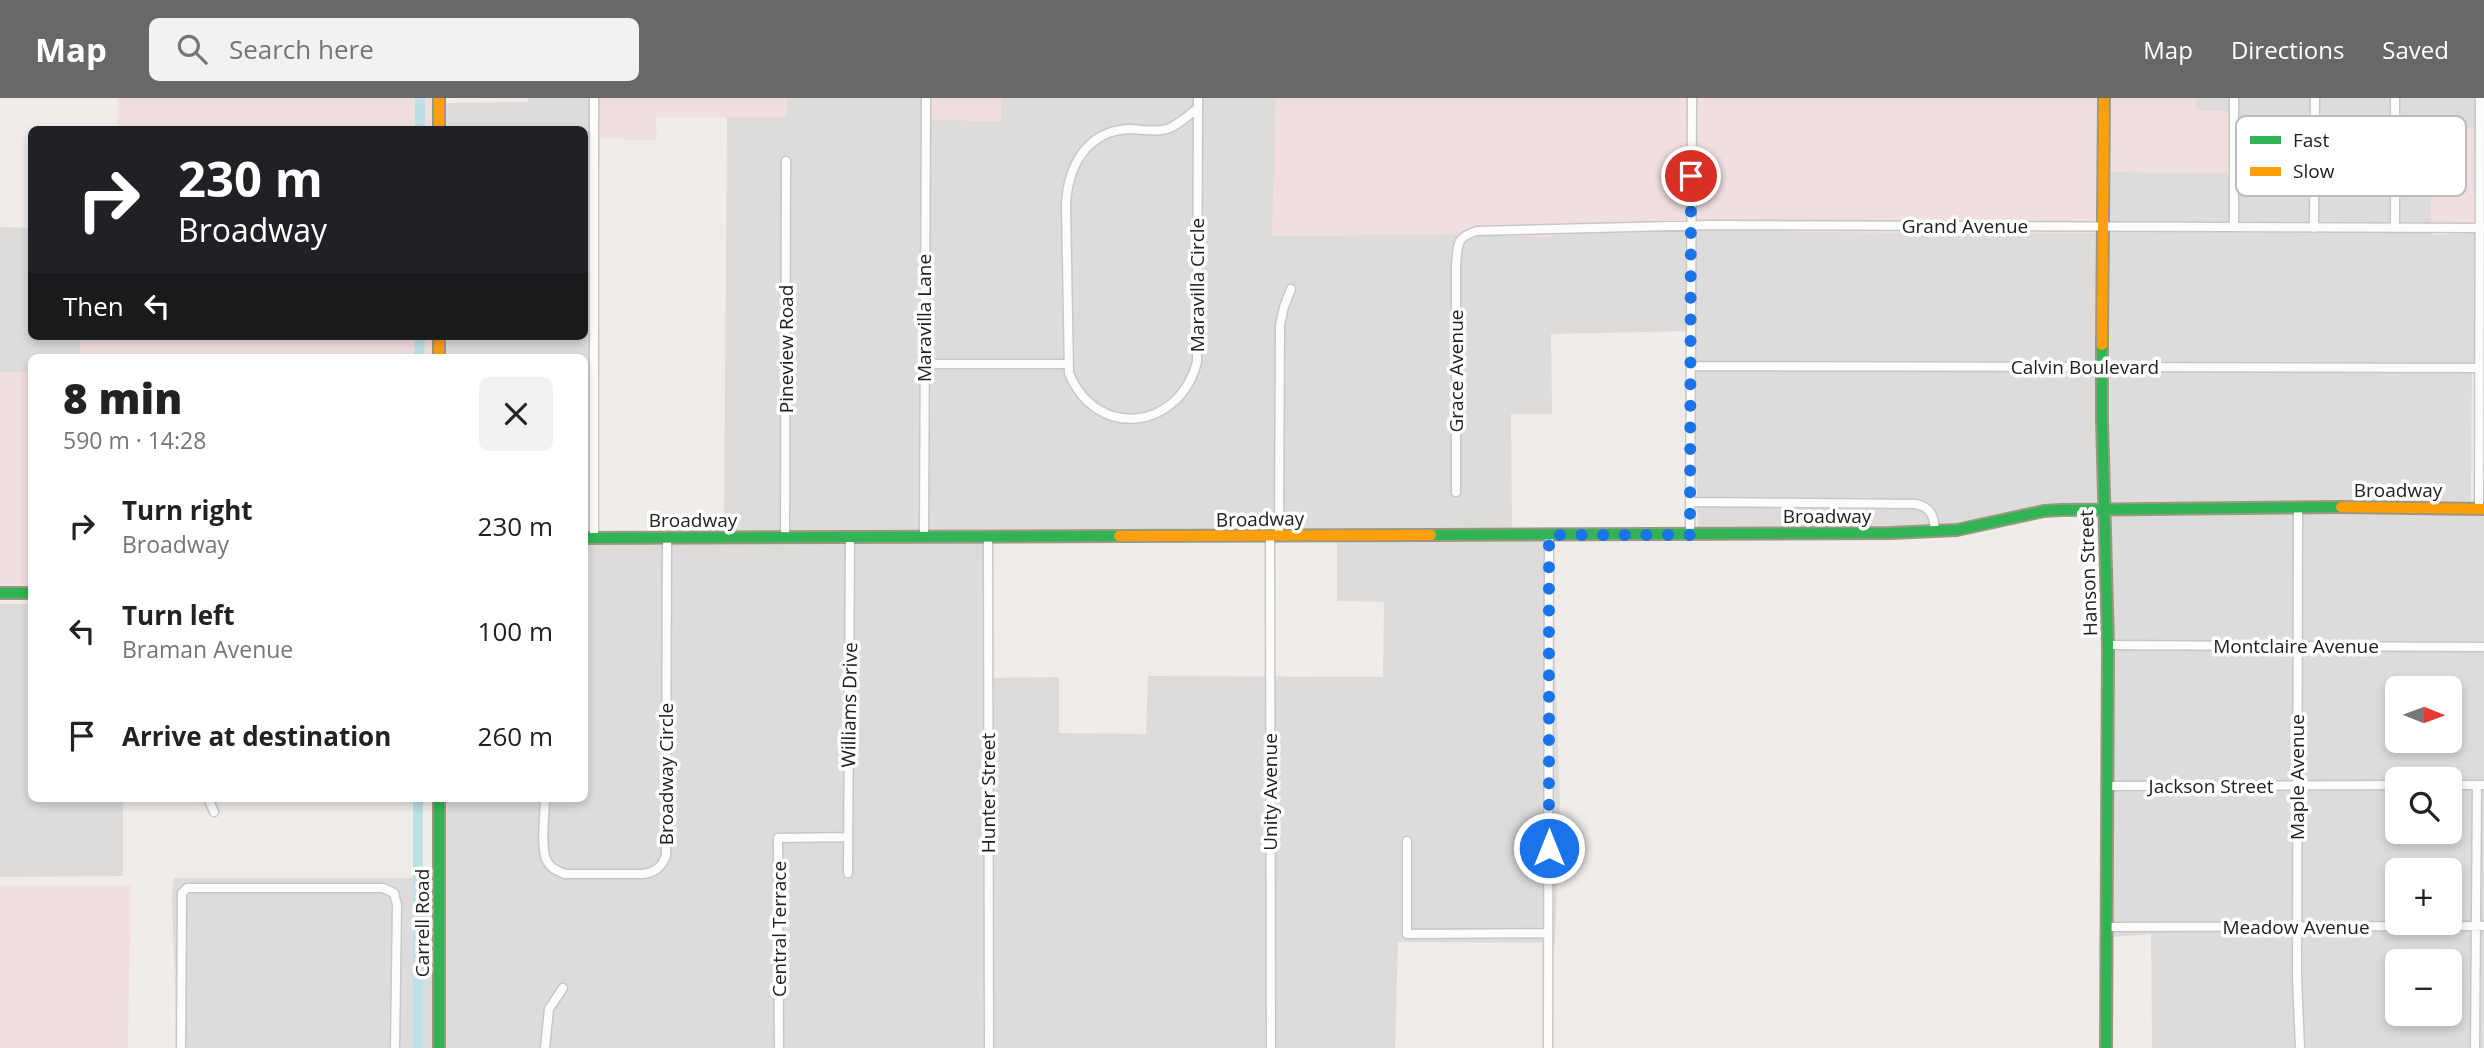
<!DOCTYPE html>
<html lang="en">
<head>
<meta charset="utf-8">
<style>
	body { margin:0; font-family:"Open Sans",sans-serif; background:#f2f2f2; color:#222; height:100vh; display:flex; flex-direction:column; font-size:26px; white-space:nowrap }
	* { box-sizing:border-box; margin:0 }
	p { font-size:23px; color:#767676 }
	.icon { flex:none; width:38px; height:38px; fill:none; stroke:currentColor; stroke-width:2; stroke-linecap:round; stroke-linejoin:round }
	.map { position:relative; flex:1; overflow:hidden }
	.sheet { position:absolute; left:28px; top:256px; width:560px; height:448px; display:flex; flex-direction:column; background:#fff; border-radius:10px; box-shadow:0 4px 10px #0003 }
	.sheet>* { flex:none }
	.top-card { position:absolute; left:28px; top:28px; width:560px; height:214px; border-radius:10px; box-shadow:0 4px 10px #0003; background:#202124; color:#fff; overflow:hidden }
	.needle { width:46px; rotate:91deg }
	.fabs { position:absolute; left:2385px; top:578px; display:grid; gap:14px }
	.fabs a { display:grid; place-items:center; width:77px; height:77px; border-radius:10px; background:#fff; box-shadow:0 4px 10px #0003; font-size:35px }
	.pin { position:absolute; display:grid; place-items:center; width:60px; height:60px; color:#fff; margin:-30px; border:4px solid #fff; border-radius:50%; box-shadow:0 2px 7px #0007 }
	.me { position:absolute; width:77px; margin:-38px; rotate:0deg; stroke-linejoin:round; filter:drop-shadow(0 0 5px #0008) }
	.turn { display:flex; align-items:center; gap:24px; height:147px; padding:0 35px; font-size:32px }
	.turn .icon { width:91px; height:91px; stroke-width:2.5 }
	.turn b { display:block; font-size:49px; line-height:60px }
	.then { display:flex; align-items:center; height:66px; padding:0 35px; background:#0003; gap:14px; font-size:26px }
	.round { display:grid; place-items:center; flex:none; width:74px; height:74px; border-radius:10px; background:#f2f2f2 }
	.head { display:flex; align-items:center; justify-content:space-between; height:119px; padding:0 35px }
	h1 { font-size:42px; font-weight:800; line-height:52px }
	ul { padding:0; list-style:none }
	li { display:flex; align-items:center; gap:21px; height:105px; padding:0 35px }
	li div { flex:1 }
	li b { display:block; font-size:26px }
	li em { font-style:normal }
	header { display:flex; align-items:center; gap:42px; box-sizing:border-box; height:98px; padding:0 35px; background:#696867; color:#fff }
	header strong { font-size:33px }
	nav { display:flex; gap:38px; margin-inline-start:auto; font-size:24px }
	.search { width:490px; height:63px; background:#f2f2f2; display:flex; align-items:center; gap:18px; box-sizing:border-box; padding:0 24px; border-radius:10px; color:#767676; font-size:26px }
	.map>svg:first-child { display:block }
	.residential { fill:#dedcdb; fill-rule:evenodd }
	.commercial { fill:#f1dfe0 }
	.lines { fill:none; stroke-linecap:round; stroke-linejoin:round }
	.canal { stroke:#bbe1e4; stroke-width:10 }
	.street-casing { stroke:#c8c7c6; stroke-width:11 }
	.fast-casing { stroke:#9b9880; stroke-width:14 }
	.slow-casing { stroke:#9b9880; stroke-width:14 }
	.street { stroke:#fdfcfc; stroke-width:8 }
	.fast { stroke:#30b455; stroke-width:10 }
	.slow { stroke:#ff9f0a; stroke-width:10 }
	.route { stroke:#1a73e8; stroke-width:12; stroke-dasharray:0 21.6 }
	.labels { text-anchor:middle; stroke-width:7; stroke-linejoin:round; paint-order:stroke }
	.street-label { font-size:19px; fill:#212121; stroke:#fff }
	.key { fill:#fff; stroke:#bcbcbc; stroke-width:2 }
	.key-label { font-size:19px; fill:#212121 }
</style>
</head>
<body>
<header>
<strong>Map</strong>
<div class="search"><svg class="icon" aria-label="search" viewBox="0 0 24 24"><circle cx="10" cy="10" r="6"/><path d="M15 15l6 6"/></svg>Search here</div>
<nav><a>Map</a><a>Directions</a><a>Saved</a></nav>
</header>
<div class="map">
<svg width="2484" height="950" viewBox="0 0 2484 950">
	<rect width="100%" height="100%" fill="#efecea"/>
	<path class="residential" d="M528,0H600L594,433L673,435H585L584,259H444V238H584V32L444,31V5L528,4Z
		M787,0H931L932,21L1001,23V0H1276L1273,138L1461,136L1551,139V130L1789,128V134L2098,135L2099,407L1935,429L1698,432L1692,233L1551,236L1552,316H1511L1512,431L724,435L727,19H787Z
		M2196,0H2475V30H2432L2431,125L2109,123V74L2241,75L2196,12Z
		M0,129L31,130L32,238H81L80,259H32L31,275L0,274Z
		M2109,133L2431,135V137L2484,135V263L2472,264L2471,406L2298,404L2110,407Z
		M2484,415V950H2152L2151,836L2114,839L2111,416ZM2398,590H2450V642H2398ZM2398,681H2450V733H2398ZM2398,772H2450V824H2398ZM2398,863H2450V915H2398Z
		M1337,442H1551L1560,708L1555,845L1398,844L1395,950H445L444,700H584L585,445L990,444L991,580L1059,579V635L1146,636L1148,578L1383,579L1384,504L1337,503Z
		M0,506H31L32,700H123V778L0,779Z
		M174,780H434V950H177L172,800Z"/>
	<path class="commercial" d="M117,0H434V31H118Z
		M600,0H787V19H656L657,42L600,41Z
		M931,0H1001V24L932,21Z
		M1276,0H2098V135L1789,134V128L1551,131V139L1460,136L1272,138Z
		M2109,0H2196V12L2239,14L2241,75L2109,74Z
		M2475,0H2484V125H2431L2432,30H2475Z
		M81,238H433V259H80Z
		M0,274L31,275V491H0Z
		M126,787L131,789L128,950H0V788Z"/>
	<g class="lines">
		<path class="canal" d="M420,32V0
			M419,259L420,238
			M418,950V700"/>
		<defs>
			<path id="street" d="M594,0V440
				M2395,0V130
				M1198,10C1188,17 1178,28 1167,31C1154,35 1141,31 1129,31C1086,33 1068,69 1066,106L1069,275C1096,342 1179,333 1197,264L1198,0
				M2234,129V0
				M2314,130L2315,0
				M924,266H1068
				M1691,268L2479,270
				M1456,394V168C1458,148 1455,139 1477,133L1710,127L2484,130
				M1691,404L1916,406C1932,410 1934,418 1935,434
				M2298,409L2297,880L2300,950
				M2479,411L2480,0
				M1690,437L1692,0
				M1270,438L1271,950
				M1279,438L1280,227L1284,209L1291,191
				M785,439L786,63
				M924,439L926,0
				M988,439L989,950
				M2108,547L2484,549
				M2450,687H2484
				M2108,688L2398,687
				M208,700L214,714
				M545,700C545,716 540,750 547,763C551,771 558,773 565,776H643C655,774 661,770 666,758L667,440
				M1407,743V836L1548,835
				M848,775L850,440
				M2107,829L2484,828
				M181,950L182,795L187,790H383L394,795L397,807L395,950
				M545,950L549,911L563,890
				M779,950L778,740L848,739
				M1548,950L1549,437
				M2475,950L2477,687"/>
			<path id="fast" d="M2102,247V321L2108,547L2106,950
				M1431,437L1891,435L1957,432L2044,413L2061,412L2341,409
				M584,440L1119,438
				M0,495H32
				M439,700V950"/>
			<path id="slow" d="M439,0V32
				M439,238V259
				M2102,247L2104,0
				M2341,409L2484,411
				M1119,438L1431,437"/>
		</defs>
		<use href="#street" class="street-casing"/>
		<use href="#fast" class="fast-casing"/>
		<use href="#slow" class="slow-casing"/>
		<use href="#street" class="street"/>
		<use href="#fast" class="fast"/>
		<use href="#slow" class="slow"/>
	</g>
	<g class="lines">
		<path class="route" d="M1549,750V437H1690L1691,78"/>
	</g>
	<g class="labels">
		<g class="street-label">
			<text x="1965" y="135">Grand Avenue</text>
			<text transform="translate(1197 187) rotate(-90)" y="7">Maravilla Circle</text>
			<text transform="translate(924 220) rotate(-90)" y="7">Maravilla Lane</text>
			<text transform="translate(786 251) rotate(-90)" y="7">Pineview Road</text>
			<text x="2085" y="276">Calvin Boulevard</text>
			<text transform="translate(1456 273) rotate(-90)" y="7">Grace Avenue</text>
			<text x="2398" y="399">Broadway</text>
			<text x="1827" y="425">Broadway</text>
			<text transform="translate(1260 421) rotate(-1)" y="7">Broadway</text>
			<text x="693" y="429">Broadway</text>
			<text transform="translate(2088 475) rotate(-92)" y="7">Hanson Street</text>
			<text x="2296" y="555">Montclaire Avenue</text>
			<text transform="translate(849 607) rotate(-89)" y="7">Williams Drive</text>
			<text transform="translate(666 676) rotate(-90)" y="7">Broadway Circle</text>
			<text transform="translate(2297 679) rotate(-90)" y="7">Maple Avenue</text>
			<text x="2211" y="695">Jackson Street</text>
			<text transform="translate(1270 694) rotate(-90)" y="7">Unity Avenue</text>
			<text transform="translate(988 695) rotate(-90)" y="7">Hunter Street</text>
			<text transform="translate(422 825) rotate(-90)" y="7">Carrell Road</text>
			<text x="2296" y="836">Meadow Avenue</text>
			<text transform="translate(779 831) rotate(-90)" y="7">Central Terrace</text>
		</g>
	</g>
	<rect x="2236" y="18" width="230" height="80" rx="10" class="key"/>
	<rect x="2250" y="38" width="31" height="8" fill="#30b455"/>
	<rect x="2250" y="69" width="31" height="9" fill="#ff9f0a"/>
	<g class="key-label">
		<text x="2293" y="49">Fast</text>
		<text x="2293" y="80">Slow</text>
	</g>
</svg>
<div class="fabs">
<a><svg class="needle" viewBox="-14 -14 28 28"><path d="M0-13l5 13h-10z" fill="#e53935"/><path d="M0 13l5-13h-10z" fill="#767676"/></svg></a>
<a><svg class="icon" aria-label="search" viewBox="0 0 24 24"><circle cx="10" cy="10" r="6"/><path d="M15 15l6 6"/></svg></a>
<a>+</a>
<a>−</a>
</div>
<div class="pin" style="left:1691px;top:78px;background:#d93025"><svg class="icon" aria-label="arrive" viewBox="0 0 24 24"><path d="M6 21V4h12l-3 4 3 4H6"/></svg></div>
<svg class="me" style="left:1549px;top:750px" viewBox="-20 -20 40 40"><circle r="17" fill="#1a73e8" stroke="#fff" stroke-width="3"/><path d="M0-11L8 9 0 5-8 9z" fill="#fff"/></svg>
<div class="top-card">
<div class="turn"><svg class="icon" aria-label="right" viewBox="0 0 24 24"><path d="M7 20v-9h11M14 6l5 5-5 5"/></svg><div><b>230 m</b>Broadway</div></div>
<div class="then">Then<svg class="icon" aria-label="left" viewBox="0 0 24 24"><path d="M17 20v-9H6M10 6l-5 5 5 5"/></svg></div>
</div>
<section class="sheet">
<div class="head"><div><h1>8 min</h1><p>590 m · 14:28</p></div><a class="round"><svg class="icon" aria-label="close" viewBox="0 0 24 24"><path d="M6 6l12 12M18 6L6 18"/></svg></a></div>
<ul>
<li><svg class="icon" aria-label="right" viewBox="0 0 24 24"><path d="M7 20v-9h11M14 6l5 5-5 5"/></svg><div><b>Turn right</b><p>Broadway</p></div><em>230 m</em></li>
<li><svg class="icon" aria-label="left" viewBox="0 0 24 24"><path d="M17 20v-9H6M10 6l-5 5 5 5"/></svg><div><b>Turn left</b><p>Braman Avenue</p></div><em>100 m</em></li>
<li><svg class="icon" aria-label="arrive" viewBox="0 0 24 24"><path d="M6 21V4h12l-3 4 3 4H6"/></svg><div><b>Arrive at destination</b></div><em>260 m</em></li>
</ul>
</section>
</div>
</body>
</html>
